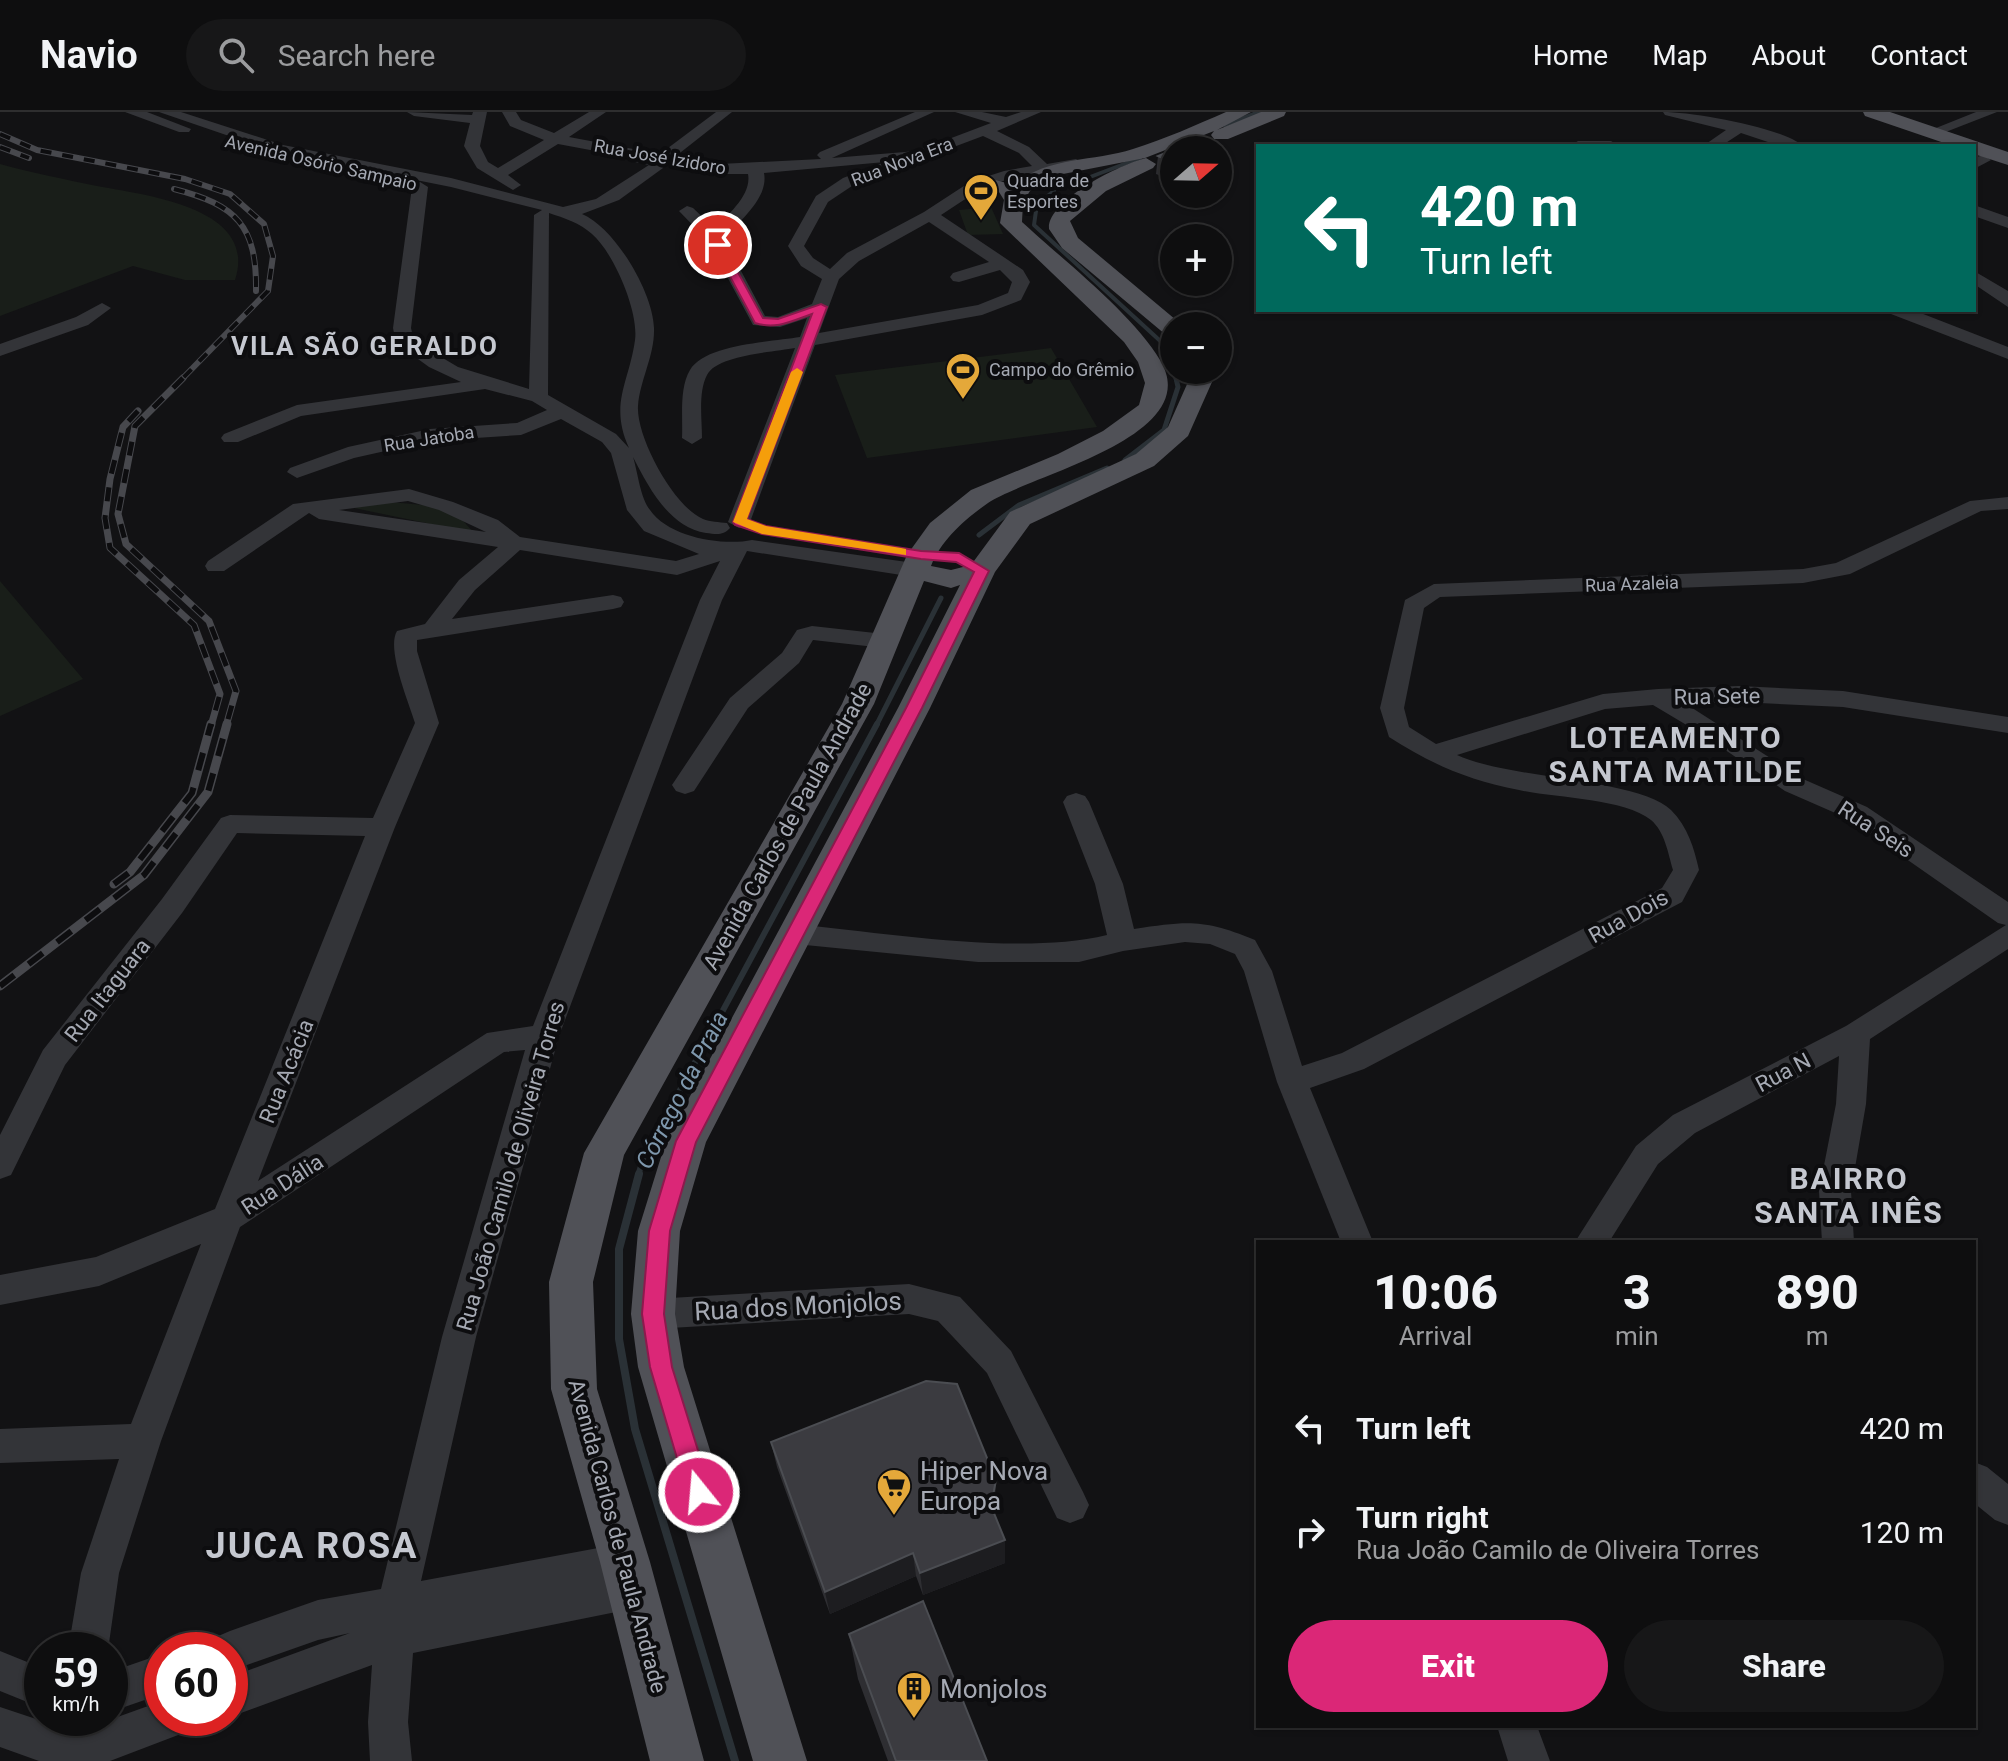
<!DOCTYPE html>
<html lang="en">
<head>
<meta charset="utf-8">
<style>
	body { margin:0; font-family:Roboto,sans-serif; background:#171718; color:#f1f3f6; height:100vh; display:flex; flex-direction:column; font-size:30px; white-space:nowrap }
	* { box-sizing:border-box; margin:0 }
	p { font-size:26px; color:#9b9c9e }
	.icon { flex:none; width:44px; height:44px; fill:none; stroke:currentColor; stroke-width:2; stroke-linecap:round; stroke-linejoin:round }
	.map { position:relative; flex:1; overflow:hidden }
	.details { position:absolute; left:1256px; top:1128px; width:720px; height:488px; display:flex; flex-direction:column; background:#0e0e0f; border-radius:0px; box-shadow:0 2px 6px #0004,0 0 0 2px #2e2e2f }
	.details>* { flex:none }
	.guide { position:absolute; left:1256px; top:32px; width:720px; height:168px; border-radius:0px; box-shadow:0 2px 6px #0004,0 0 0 2px #2e2e2f; background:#00695c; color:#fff; overflow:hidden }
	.needle { width:52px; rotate:70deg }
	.tools { position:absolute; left:1160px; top:24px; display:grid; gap:16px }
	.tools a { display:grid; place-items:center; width:72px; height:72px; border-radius:50%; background:#0e0e0f; box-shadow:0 2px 6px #0004,0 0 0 2px #2e2e2f; font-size:40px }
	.speed { position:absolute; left:24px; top:1520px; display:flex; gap:16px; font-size:40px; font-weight:700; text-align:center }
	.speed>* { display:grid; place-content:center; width:104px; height:104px; border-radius:50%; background:#0e0e0f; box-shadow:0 2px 6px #0004,0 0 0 2px #2e2e2f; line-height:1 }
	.speed small { font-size:20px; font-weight:400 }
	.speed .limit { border:12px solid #d22; background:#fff; color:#111 }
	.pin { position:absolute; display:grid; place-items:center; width:68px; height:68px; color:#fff; margin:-34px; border:4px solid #fff; border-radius:50%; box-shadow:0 2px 8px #0007 }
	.me { position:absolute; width:88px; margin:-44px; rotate:343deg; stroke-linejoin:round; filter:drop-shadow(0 0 6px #0008) }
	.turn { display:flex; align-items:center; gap:28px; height:168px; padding:0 32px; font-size:36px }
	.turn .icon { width:104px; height:104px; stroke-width:2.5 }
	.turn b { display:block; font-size:56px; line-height:68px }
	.eta { display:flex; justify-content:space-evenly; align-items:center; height:136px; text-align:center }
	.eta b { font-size:48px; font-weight:800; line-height:56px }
	.action { display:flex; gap:16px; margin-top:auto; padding:16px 32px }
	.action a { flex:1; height:92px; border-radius:48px; background:#db2777; color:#fff; font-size:32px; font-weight:800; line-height:92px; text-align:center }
	.action a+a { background:#171718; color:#f1f3f6 }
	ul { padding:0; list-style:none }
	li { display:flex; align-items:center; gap:24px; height:104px; padding:0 32px }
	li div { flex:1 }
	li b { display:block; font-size:30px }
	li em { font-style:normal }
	header { display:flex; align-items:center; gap:48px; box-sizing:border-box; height:112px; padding:0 40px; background:#0e0e0f; border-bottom:2px solid #2e2e2f }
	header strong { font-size:38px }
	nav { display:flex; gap:44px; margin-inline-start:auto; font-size:28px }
	.search { width:560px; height:72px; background:#171718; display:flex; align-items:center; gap:20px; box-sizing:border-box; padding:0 28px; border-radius:44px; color:#9b9c9e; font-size:30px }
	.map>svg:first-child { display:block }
	.green { fill:#191e19 }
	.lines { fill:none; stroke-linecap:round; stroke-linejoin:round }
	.stream-far3 { stroke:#2a3136; stroke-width:4 }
	.stream-far2 { stroke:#2a3136; stroke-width:5 }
	.stream-far1 { stroke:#2a3136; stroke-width:6 }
	.stream { stroke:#2a3136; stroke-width:8 }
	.minor { fill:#333438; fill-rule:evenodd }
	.major { fill:#505157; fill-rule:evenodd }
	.rail-far2-casing { stroke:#47484d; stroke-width:6 }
	.rail-far1-casing { stroke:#47484d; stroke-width:7 }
	.rail-casing { stroke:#47484d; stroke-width:9 }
	.rail-far2 { stroke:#0d0d0f; stroke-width:4; stroke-dasharray:11; stroke-linecap:butt }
	.rail-far1 { stroke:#0d0d0f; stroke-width:5; stroke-dasharray:14; stroke-linecap:butt }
	.rail { stroke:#0d0d0f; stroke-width:6; stroke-dasharray:18; stroke-linecap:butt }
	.wall { fill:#2e2e32 }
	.shaded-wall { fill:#1d1d20 }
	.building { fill:#3b3b40; stroke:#4b4d52; stroke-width:2 }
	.route { fill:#db2777; stroke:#8e194d; stroke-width:2 }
	.slow { fill:#f59e0b }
	.labels { text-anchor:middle; stroke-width:8; stroke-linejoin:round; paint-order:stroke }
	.far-street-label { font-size:18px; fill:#a5a9b3; stroke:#0d0d0f }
	.far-poi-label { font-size:18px; fill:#a5a9b3; stroke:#0d0d0f; text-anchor:start }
	.street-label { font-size:22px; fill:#a5a9b3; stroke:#0d0d0f }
	.water-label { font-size:24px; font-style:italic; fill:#7e97ac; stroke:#0d0d0f }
	.far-district-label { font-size:26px; font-weight:bold; letter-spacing:2px; fill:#c5c8d0; stroke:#0d0d0f }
	.near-street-label { font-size:26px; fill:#a5a9b3; stroke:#0d0d0f }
	.near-poi-label { font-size:26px; fill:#a5a9b3; stroke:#0d0d0f; text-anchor:start }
	.district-label { font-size:30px; font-weight:bold; letter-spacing:2px; fill:#c5c8d0; stroke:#0d0d0f }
	.near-district-label { font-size:36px; font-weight:bold; letter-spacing:2px; fill:#c5c8d0; stroke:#0d0d0f }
</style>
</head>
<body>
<header>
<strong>Navio</strong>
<div class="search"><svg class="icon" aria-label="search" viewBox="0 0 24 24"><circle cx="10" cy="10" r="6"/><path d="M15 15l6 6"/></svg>Search here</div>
<nav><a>Home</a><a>Map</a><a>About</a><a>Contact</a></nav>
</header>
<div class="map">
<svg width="2008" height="1649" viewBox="0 0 2008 1649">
	<rect width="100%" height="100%" fill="#121214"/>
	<path class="green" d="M0,52C32,61 64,67 97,74C144,83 259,95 235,168H185L133,154L0,204Z
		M991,95L1003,122L968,123L959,98Z
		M1051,236L1097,315L867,346L835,263Z
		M379,389L434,394L457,402L474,421L354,396Z
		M0,469L83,567L0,604Z"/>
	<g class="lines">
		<path class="stream-far3" d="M1225,13L1259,0
			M1077,70L1140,46
			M1054,79L1037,92L1034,113L1169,237L1174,257
			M1174,258L1176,268"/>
		<path class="stream-far2" d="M1125,348L1164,318L1178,275L1176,266
			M979,423L1019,393L1107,356
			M876,614L941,486"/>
		<path class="stream-far1" d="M638,1064L643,1047L877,612"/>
		<path class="stream" d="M639,1062L619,1137V1227L635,1317L735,1649"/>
		<path class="minor" d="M125,0H147L191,17L189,20H179Z
			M159,0H181L283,33L451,66L563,95L596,87L649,53L635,50L633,46L558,32L508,63L521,73L513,78L477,56L464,34L470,11L414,4L407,0L472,3L473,0H487L480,34L488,50L498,56L544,28L510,14L502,0H516L521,8L554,21L589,0H606L569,25L660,42L716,0H732L676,44L720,52L821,47L817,43L820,40L915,0H934L832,46L917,39L991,11L955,0H982L1006,5L1021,0H1041L997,19L1029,35L1047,52L1076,47L1084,52L1076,57L1012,66L982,76L941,103L1023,158L1030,170L1021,188L982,203L815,233L750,410L739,416L728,410L795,236C774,240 717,243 707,263C698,280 702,307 702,326L692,332L682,326C683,306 679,276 690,258C705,232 771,230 800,225L807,206L780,215L753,213L708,129L679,99L687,94L693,96L715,117C728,102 752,83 748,62H720L665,52L663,56L619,88L582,102C615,116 653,180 654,216C655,243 640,268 638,294C636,325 674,395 703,407C710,410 719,410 727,411L730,416C723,424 716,422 706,421C669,415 649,376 633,345C638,361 640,385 650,398C669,426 724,434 752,428L914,451L925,458L914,465L747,439L722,488L559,924L476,1225L421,1469L625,1431L639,1437L644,1450L639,1462L645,1464L650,1478L645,1492L631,1497L413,1541L408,1610L412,1649H370L368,1610L372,1553L230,1605V1565L350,1521L318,1528L230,1559V1538H211L216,1525L230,1519L318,1488L381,1477L442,1225L525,938L504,940L240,1115L161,1329L119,1461L108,1538H68L81,1461L119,1347L0,1351V1317L131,1312L201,1132L99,1174L0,1193V1163L96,1145L215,1097L365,724L237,721L182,801L65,953L11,1063L0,1067V1023L43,938L162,787L221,706L230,703L373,706L415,611C409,591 386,537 397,519L425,512L459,468L498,435L319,407L309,401L224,459H208L205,454L208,449L293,392L409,377L453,390L498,408L520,425L676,449L699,442L644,419L627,398L611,341L602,330L561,307L521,323L430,329L354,346L297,366L287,360L290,356L348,335L430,317L517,311L547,298L532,289L485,277L301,304L238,330H224L221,326L224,322L297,293L461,270L429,255L396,231L393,216L412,75L420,70L428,75L411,216L414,229L458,255L529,277L534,103L542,98L451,75L276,40ZM983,24L1019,41L1032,54L1004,59L970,70L924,100L847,141L830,157L813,146L804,134L828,90L855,72ZM885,50L843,66L816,84L788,134L801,154L822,167L812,192L778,205L765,204L724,127C739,109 769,86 764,61ZM549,101C564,106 580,111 592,122C614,141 639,200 635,228C629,271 609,292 629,336L616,322L548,283ZM929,110L989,150L953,161L950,165L953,169L959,170L1000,158L1012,170L1008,181L978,193L819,221L839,167L859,149ZM408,389L439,398L486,420L339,398ZM520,438L677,463L720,449L700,488L533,914L487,921L258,1069L395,715L439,611L417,539V528L613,497L621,495L624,490L621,485L613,483L452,507L475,478Z
			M1663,0C1693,0 1781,15 1803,34H1780L1741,21L1721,34H1703L1726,18L1665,3Z
			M1976,0H1997L1938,23H1928L1926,20Z
			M1578,29H1611L1619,34H1570Z
			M1983,43L1991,48L1974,57V46Z
			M1974,93L2008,105V116L1974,104Z
			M1974,159L2008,179V195L1974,172Z
			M102,191L111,196L88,213L0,244V232L76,205Z
			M1888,198H1913L2008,235V247L1891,202Z
			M2008,385V397L1981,399L1850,462L1803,471L1440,485L1424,496L1404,596L1409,615L1436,632L1603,582L1658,577L1739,574L1843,579L2008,605V621L1843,595L1739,590L1686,592L1803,667L1867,695L2008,790V837L1870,927L1866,992L1851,1079L1854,1130H1822L1819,1079L1836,992L1839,944L1695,1021L1658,1052L1609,1130H1575L1636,1034L1673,1003L1846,914L2006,813L1998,811L1849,707L1785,679L1705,624L1653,593L1605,597L1457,643C1508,667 1640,667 1671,698C1688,715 1694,736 1699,758L1682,790L1364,957L1310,976L1373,1130H1341L1277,970L1244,859L1235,842L1210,832L1185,830L1123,839L1079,850H978L795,832L785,829L781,822L785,815L795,812C887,821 1019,844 1107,823L1095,772L1063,690L1067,684L1076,681L1085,684L1089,690L1123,772L1134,817C1189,809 1203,807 1255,828L1272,859L1302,954L1342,941L1662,776L1673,758C1668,741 1665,720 1651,708C1623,686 1554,686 1519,678C1468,668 1433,653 1389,625L1380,596L1405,488L1434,472L1803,457L1836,451L1970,389Z
			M812,514L884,522L892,524L896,529L892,534L884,536L813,528L799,551L748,596L694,679L685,682L676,679L672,673L730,586L782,541L797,518Z
			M909,1172L960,1185L1011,1239L1083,1380L1089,1393L1083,1406L1070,1411L1057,1406L987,1261L938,1209L909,1202L653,1217L641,1213L636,1202L641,1191L653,1187Z
			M1974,1350L1987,1355L2008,1372V1413L1995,1408L1974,1391Z
			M0,1539L42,1556V1596L0,1579Z
			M162,1542V1582L110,1600V1560Z
			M162,1589V1606H192L186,1620L110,1649H39L0,1635V1595L57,1614L58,1606H98V1612Z
			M1497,1614H1537L1550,1649H1508Z"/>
		<path class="major" d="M1226,0H1251L1217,18L1261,0H1286L1284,4L1228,27H1214L1211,23L1214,19L1145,46L1063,62L1045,69L1030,79L1023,90L1022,110C1062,147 1133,202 1160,248C1207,325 1029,363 988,391C965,407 941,428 931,454L951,458L971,453L1010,400L1136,342L1168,315L1188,270L1186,258H1210L1212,270L1188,324L1154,354L1030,412L995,460L930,596L706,1030L680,1119L675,1202L684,1255L807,1649H753L638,1255L631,1202L638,1119L666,1029L898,596L960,473L951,476L924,469L874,592L624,1043L593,1170L597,1277L650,1450L704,1649H650L600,1450L551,1277L549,1170L584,1041L842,592L907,443L930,411L971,378L1058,342L1103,319L1139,293L1145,271L1138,250L1124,230L1004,115L1000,111L1004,88L999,80L977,75L974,71L984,65L1014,73C1047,44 1093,50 1133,37C1165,27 1196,13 1226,0Z
			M1863,0H1890L2008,40V53L1974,42V34H1953L1865,4Z
			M1146,46L1156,52L1153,56L1106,79L1070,109L1078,126L1182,213L1174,214V225L1166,223L1062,136L1049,117C1047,88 1121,52 1146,46Z"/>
		<defs>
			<path id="rail-far2" d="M0,22L37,38L185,67L230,82L264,112L273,144L268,179L181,268
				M0,35L29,46
				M174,77C237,93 257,114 256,179"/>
			<path id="rail-far1" d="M183,266L135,314L118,402L126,432L209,509L236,579L226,614
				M138,299L123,315L110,367L105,406L110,436L194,513L220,582L211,614"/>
			<path id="rail" d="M114,772L130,760L192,681L211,612
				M0,874L144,763L208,680L227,612"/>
		</defs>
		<use href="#rail-far2" class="rail-far2-casing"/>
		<use href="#rail-far1" class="rail-far1-casing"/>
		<use href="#rail" class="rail-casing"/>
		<use href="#rail-far2" class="rail-far2"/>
		<use href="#rail-far1" class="rail-far1"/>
		<use href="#rail" class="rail"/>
	</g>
	<path class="wall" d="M1200,27L1220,35L1219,53L1218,38H1174V69L1156,62L1158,44Z
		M771,1330L996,1368V1392L994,1402L1005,1428V1451L923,1483L916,1464L830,1502L777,1355Z
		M849,1522L987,1649H888L858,1567Z"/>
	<path class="shaded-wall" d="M1220,35L1219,53H1218V38H1213Z
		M996,1368V1392L992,1418L991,1394Z
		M1005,1428V1451L923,1483L920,1461Z
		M913,1441L916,1464L830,1502L825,1480Z"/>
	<path class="building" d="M1200,27L1220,35L1213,38H1174V51L1158,44Z
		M926,1269L957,1272L996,1368L991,1394L1005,1428L920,1461L913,1441L825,1480L771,1330Z
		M923,1489L987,1649H896L849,1522Z"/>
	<path class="route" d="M714,130L723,133L763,206L778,207L821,192L827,195L747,407L766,414L921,439L959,441L989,459L922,596L696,1030L670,1119L664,1202L672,1255L711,1380L707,1388L699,1392L690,1388L687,1380L650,1255L642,1202L649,1119L676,1029L906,596L974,460L956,450L921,447L762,422L735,413L733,410L812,202C792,209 776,218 755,211L713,133Z"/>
	<path class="slow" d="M797,256L803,260L747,407L766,414L901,436L906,437V443L762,422L733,410L791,260Z"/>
	<defs>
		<symbol id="stadium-pin" viewBox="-11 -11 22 30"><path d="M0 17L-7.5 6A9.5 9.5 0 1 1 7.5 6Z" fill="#e4a83a" stroke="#0d0d0f"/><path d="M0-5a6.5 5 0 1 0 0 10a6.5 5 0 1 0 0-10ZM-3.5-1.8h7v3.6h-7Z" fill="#111"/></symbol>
		<symbol id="supermarket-pin" viewBox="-11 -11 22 30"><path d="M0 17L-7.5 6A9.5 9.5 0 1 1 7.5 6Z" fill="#e4a83a" stroke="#0d0d0f"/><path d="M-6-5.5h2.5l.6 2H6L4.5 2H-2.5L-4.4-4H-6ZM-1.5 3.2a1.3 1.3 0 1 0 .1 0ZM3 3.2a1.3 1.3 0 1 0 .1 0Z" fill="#111"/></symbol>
		<symbol id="building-pin" viewBox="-11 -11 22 30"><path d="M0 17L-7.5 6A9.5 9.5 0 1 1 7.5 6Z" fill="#e4a83a" stroke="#0d0d0f"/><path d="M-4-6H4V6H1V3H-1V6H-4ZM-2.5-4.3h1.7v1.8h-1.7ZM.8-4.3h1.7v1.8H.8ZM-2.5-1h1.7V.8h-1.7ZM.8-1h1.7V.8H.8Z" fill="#111"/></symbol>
	</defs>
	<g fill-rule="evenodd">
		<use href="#stadium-pin" x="961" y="59" width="40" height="54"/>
		<use href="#stadium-pin" x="943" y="238" width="40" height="54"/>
		<use href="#supermarket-pin" x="874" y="1354" width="40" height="54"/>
		<use href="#building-pin" x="894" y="1557" width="40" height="54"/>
	</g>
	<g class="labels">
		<g class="far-street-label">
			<text transform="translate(660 45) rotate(10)" y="6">Rua José Izidoro</text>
			<text transform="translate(902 50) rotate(-21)" y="6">Rua Nova Era</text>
			<text transform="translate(321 51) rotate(13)" y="6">Avenida Osório Sampaio</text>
			<text transform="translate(429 327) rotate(-9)" y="6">Rua Jatoba</text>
			<text transform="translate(1632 472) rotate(-2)" y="6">Rua Azaleia</text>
		</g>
		<g class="far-poi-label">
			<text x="1007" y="75">Quadra de<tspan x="1007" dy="21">Esportes</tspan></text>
			<text x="989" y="264">Campo do Grêmio</text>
		</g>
		<g class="street-label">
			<text transform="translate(1717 584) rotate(-1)" y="8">Rua Sete</text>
			<text transform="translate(787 714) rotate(-61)" y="8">Avenida Carlos de Paula Andrade</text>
			<text transform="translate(1876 717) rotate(33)" y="8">Rua Seis</text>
			<text transform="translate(1628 804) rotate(-29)" y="8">Rua Dois</text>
			<text transform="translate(107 878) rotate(-52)" y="8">Rua Itaguara</text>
			<text transform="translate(286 959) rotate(-68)" y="8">Rua Acácia</text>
			<text transform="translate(1783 960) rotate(-28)" y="8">Rua N</text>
			<text transform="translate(510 1054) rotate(-74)" y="8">Rua João Camilo de Oliveira Torres</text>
			<text transform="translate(282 1072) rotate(-33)" y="8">Rua Dália</text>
			<text transform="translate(618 1424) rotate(75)" y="8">Avenida Carlos de Paula Andrade</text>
		</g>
		<g class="water-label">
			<text transform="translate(682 978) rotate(-63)" y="8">Córrego da Praia</text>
		</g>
		<g class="far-district-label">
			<text x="365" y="243">VILA SÃO GERALDO</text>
		</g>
		<g class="near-street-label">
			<text transform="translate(798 1194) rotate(-3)" y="9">Rua dos Monjolos</text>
		</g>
		<g class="near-poi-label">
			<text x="920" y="1368">Hiper Nova<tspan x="920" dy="30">Europa</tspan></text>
			<text x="940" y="1586">Monjolos</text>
		</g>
		<g class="district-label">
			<text x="1676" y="636">LOTEAMENTO<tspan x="1676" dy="34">SANTA MATILDE</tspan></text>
			<text x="1849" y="1077">BAIRRO<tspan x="1849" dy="34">SANTA INÊS</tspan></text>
		</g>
		<g class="near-district-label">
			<text x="312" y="1446">JUCA ROSA</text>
		</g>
	</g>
</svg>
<div class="tools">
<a><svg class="needle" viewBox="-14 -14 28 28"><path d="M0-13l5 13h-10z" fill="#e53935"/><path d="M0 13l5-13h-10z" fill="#9b9c9e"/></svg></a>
<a>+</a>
<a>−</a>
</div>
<div class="speed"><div>59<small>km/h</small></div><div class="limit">60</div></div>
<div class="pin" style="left:718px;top:133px;background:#d93025"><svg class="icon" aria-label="arrive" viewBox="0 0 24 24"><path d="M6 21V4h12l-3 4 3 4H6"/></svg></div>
<svg class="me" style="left:699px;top:1380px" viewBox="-20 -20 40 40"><circle r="17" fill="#db2777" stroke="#fff" stroke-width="3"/><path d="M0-11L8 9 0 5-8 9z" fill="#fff"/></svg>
<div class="guide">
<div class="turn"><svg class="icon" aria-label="left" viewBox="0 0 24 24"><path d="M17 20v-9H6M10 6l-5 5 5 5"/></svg><div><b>420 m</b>Turn left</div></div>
</div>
<section class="details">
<div class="eta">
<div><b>10:06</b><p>Arrival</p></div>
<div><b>3</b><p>min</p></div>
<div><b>890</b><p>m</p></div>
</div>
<ul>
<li><svg class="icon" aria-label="left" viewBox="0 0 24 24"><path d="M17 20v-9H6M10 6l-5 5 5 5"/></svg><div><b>Turn left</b></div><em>420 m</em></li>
<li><svg class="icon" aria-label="right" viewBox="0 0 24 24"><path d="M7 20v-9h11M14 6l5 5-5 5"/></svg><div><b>Turn right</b><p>Rua João Camilo de Oliveira Torres</p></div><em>120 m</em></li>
</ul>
<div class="action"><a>Exit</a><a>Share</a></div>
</section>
</div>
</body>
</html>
